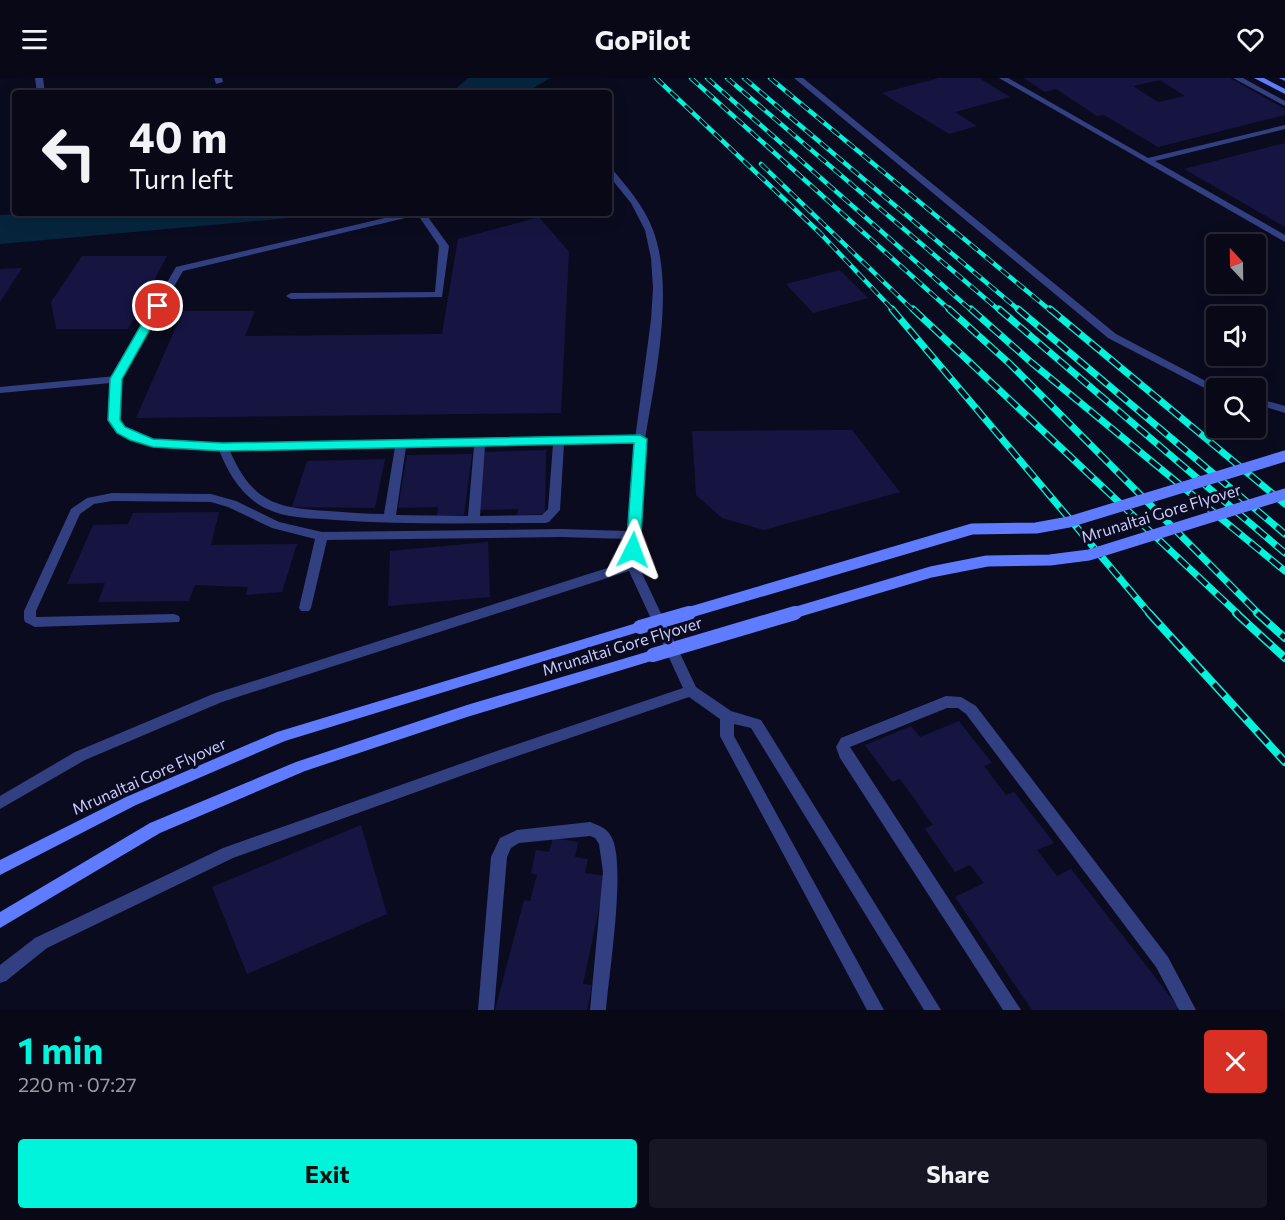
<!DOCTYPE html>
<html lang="en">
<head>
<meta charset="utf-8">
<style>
	body { margin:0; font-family:Commissioner,sans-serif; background:#161624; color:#f1f3f6; height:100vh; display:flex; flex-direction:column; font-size:22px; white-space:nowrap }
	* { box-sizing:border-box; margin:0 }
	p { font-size:20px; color:#989aa1 }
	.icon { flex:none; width:33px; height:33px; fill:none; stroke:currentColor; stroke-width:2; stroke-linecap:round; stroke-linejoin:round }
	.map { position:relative; height:932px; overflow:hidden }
	.details { display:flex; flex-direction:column; background:#080817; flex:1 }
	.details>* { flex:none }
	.guide { position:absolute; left:12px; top:12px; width:600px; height:126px; border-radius:6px; box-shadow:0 3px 15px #0003,0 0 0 2px #292936; background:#080817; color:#f1f3f6; overflow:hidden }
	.needle { width:39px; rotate:338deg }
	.fabs { position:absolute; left:1206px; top:156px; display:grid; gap:12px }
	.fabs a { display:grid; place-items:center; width:60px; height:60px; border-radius:6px; background:#080817; box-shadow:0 3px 15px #0003,0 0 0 2px #292936; font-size:30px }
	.pin { position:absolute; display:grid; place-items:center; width:51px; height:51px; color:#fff; margin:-26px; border:3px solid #fff; border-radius:50%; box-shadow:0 2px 6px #0007 }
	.me { position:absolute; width:66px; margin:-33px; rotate:3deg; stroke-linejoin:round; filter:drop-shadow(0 0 4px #0008) }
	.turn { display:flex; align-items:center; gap:21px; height:126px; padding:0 18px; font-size:27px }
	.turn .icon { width:78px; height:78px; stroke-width:2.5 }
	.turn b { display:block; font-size:42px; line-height:51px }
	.round { display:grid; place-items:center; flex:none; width:63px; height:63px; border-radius:6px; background:#161624 }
	.head { display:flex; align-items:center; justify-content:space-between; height:102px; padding:0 18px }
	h1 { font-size:36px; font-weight:700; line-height:45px; color:#00f3db }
	.primary-button { display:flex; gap:12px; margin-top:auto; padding:12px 18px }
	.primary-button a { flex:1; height:69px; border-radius:6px; background:#00f3db; color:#111; font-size:24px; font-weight:700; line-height:69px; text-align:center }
	.primary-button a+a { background:#161624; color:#f1f3f6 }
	header { display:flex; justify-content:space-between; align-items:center; height:78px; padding:0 18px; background:#080817; font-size:27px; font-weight:700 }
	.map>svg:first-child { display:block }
	.water { fill:#06253d }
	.building { fill:#161541; fill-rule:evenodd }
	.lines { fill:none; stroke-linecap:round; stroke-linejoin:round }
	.lane { fill:#323f81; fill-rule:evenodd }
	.street { fill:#323f81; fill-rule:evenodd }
	.secondary { fill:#5f7bff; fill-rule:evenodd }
	.rail-far2-casing { stroke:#00f3db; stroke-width:4.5 }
	.rail-far1-casing { stroke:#00f3db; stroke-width:7 }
	.rail-casing { stroke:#00f3db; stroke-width:8 }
	.rail-far2 { stroke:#0b0b1f; stroke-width:3; stroke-dasharray:10; stroke-linecap:butt }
	.rail-far1 { stroke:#0b0b1f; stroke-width:4.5; stroke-dasharray:13; stroke-linecap:butt }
	.rail { stroke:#0b0b1f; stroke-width:5; stroke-dasharray:16; stroke-linecap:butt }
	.secondary-bridge-far1 { stroke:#5f7bff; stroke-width:11 }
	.secondary-bridge { stroke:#5f7bff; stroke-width:14 }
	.route { fill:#00f3db; stroke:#009e8e; stroke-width:1.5 }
	.labels { text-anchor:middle; stroke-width:6; stroke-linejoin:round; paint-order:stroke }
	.street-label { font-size:16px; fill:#c8cdff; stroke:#0b0b1f }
</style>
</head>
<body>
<header><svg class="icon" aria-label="menu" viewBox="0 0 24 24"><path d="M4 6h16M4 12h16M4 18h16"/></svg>GoPilot<svg class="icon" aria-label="heart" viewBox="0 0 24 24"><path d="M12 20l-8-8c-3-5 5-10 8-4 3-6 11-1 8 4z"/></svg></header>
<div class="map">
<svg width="1285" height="932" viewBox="0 0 1285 932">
	<rect width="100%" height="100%" fill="#0b0b1f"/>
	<path class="water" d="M468,0H550L525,15H451Z
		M38,135H308L301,139L0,166V137Z"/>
	<path class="building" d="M939,0H979L1010,19L955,34L977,48L949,56L882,15Z
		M1024,0H1230L1285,31V37L1158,69L1104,37L1097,38L1056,11L1045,14ZM1160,2L1185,18L1158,24L1133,8Z
		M1285,65V149L1184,91Z
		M539,139L569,174L561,335L136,340L183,233H255L245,258L442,256L458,161Z
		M82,178H167L128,251H56L51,224Z
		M22,190L0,224V191Z
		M840,192L868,220L813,235L786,206Z
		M852,352L900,414L764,452L722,440L696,417L692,353Z
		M546,372L545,436L517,437L518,431L480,432L484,374Z
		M472,376L464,437L437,438L438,429L398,430L407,377Z
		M385,381L375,430L292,429L307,383Z
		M219,434L211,467L297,466L282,514L246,517L248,509L195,507L189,523L98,524L105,505L67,506L93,447L128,446L133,435Z
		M488,464L490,519L388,528L390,473Z
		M959,643L992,685L984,688L1006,717L1014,714L1054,765L1037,772L1057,798L1071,791L1179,930L1175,932H1032L955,819L984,805L970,787L955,794L925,751L933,747L900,701L892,704L865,667L911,648L920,659Z
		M361,747L387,836L247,896L212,809Z
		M553,760L578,764L575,779L588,781L585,795L606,798L583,906L592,907L587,932H495L524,822L530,823L537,797L531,795L536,772L549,774Z"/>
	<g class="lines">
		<path class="lane" d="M794,0H803L1116,256L1219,310H1216V316L1108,260Z
			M999,0H1008L1148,80L1285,47V51L1155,83L1285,157V164Z
			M1233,0H1243L1285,23V28Z
			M609,90L612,91C628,110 644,128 653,152C675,210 655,301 645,361L640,365L635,361L651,242L653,210L651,180L645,152L631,125L609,98Z
			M406,135H425L449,168L442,219L291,221L286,218L291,215L435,214L439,168L418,137L183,193L121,301L116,304L111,301L176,189Z
			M1256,320L1285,328V335L1256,326Z"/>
		<path class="street" d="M35,0H43L45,15H37Z
			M214,0H222L223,4L216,6Z
			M116,298L121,301C121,311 117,335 120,343C131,367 200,364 223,365L644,358L645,361L638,487L696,609L731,633L761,642L941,932H924L751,650L734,646V658L884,932H867L722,662L720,658V641L689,619L494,686L233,780L47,870L6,903L0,905V887L35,860L223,770L491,675L683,610L629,493L222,624L85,682L0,731V718L75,674L213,616L626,484L628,461L561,459L327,462L311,530L309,533H301L299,530L315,461L272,450L228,429L211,424L112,423L94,426L80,436L36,533V539L174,536L179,538L180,541L179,544L35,549L25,544L24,541V533L71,431L87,420L112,415L211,416L236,423L279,444L322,454L561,451L628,453L634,365L564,366L560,432L549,444L545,445C474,445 405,447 335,442C310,440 285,441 263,429C241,417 228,395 219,372C192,371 120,374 109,343C106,335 110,314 111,305L0,315V309ZM553,366L548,431L542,437L480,438L485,368ZM474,368L468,438L396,437L406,369ZM395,369L384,436C365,436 347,434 328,433C276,430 252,424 230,373Z
			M946,618L961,619L976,628L1168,879L1196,932H1179L1156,889L966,636L958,630H947L850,669L1021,932H1003L840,680L836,669L841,660Z
			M590,744C600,748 607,750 612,760C626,788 609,896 606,932H590L603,794L599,766L595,760L590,758L519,765L511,770L507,779L494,932H478L491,779L500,760L517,752Z"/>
		<path class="secondary" d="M1254,0H1264L1285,11V16Z
			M1279,0H1285V3Z
			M640,544L645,546L646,549L645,552L285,663L136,727L0,797V782L126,719L277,654Z
			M653,572L658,573L660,577L658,581L467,639L305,693L160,755L0,850V834L150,745L296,684L467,627Z"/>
		<defs>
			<path id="rail-far2" d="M656,0L820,155L894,233
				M691,0L951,233
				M707,0L972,233
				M727,0L1000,233
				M744,0L1020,233
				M770,0L1051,233
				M761,86L914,233"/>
			<path id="rail-far1" d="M892,231L1150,536
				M913,231L1238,536
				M949,231L1010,286L1259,536
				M971,231L1032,285L1285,493
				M999,231L1285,475
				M1018,231L1285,456
				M1050,231L1285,426"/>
			<path id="rail" d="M1149,535L1285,684
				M1236,535L1285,580
				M1257,535L1285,560"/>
		</defs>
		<use href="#rail-far2" class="rail-far2-casing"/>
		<use href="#rail-far1" class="rail-far1-casing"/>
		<use href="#rail" class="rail-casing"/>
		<use href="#rail-far2" class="rail-far2"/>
		<use href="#rail-far1" class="rail-far1"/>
		<use href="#rail" class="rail"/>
		<path class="secondary-bridge-far1" d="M684,536L972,451L1036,450L1069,444L1285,378
			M790,536L931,494L987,483L1050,482L1089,477L1285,416"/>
		<path class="secondary-bridge" d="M640,549L689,535
			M653,577L795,535"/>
	</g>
	<path class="route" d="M158,225L163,228L122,301L120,342L125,349L153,361L223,365L640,357L647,361L640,472L633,477L626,472L634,365L223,373L153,369L130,362L117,355L108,342L110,301L152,228Z"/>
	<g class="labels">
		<g class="street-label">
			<text transform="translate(1161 435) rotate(-17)" y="6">Mrunaltai Gore Flyover</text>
			<text transform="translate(622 568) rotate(-17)" y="6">Mrunaltai Gore Flyover</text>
			<text transform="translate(149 698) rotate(-24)" y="6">Mrunaltai Gore Flyover</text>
		</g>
	</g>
</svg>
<div class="fabs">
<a><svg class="needle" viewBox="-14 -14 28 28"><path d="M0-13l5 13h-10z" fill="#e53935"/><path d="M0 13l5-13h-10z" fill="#989aa1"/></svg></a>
<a><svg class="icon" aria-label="sound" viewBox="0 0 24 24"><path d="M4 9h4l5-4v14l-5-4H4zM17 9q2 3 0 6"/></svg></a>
<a><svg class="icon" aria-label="search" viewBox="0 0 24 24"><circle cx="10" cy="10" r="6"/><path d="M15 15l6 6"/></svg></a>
</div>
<div class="pin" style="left:158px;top:228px;background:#d93025"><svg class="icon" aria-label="arrive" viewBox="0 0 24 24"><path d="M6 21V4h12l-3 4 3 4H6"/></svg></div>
<svg class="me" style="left:633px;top:472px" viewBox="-20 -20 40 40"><path d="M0-17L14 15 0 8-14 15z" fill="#00f3db" stroke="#fff" stroke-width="4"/></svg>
<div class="guide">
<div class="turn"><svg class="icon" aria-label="left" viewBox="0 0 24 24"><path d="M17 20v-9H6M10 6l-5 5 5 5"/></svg><div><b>40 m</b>Turn left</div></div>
</div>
</div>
<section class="details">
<div class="head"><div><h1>1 min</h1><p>220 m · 07:27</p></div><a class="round" style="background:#d93025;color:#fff"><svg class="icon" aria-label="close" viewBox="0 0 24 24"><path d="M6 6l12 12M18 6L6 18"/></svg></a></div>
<div class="primary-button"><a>Exit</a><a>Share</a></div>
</section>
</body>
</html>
